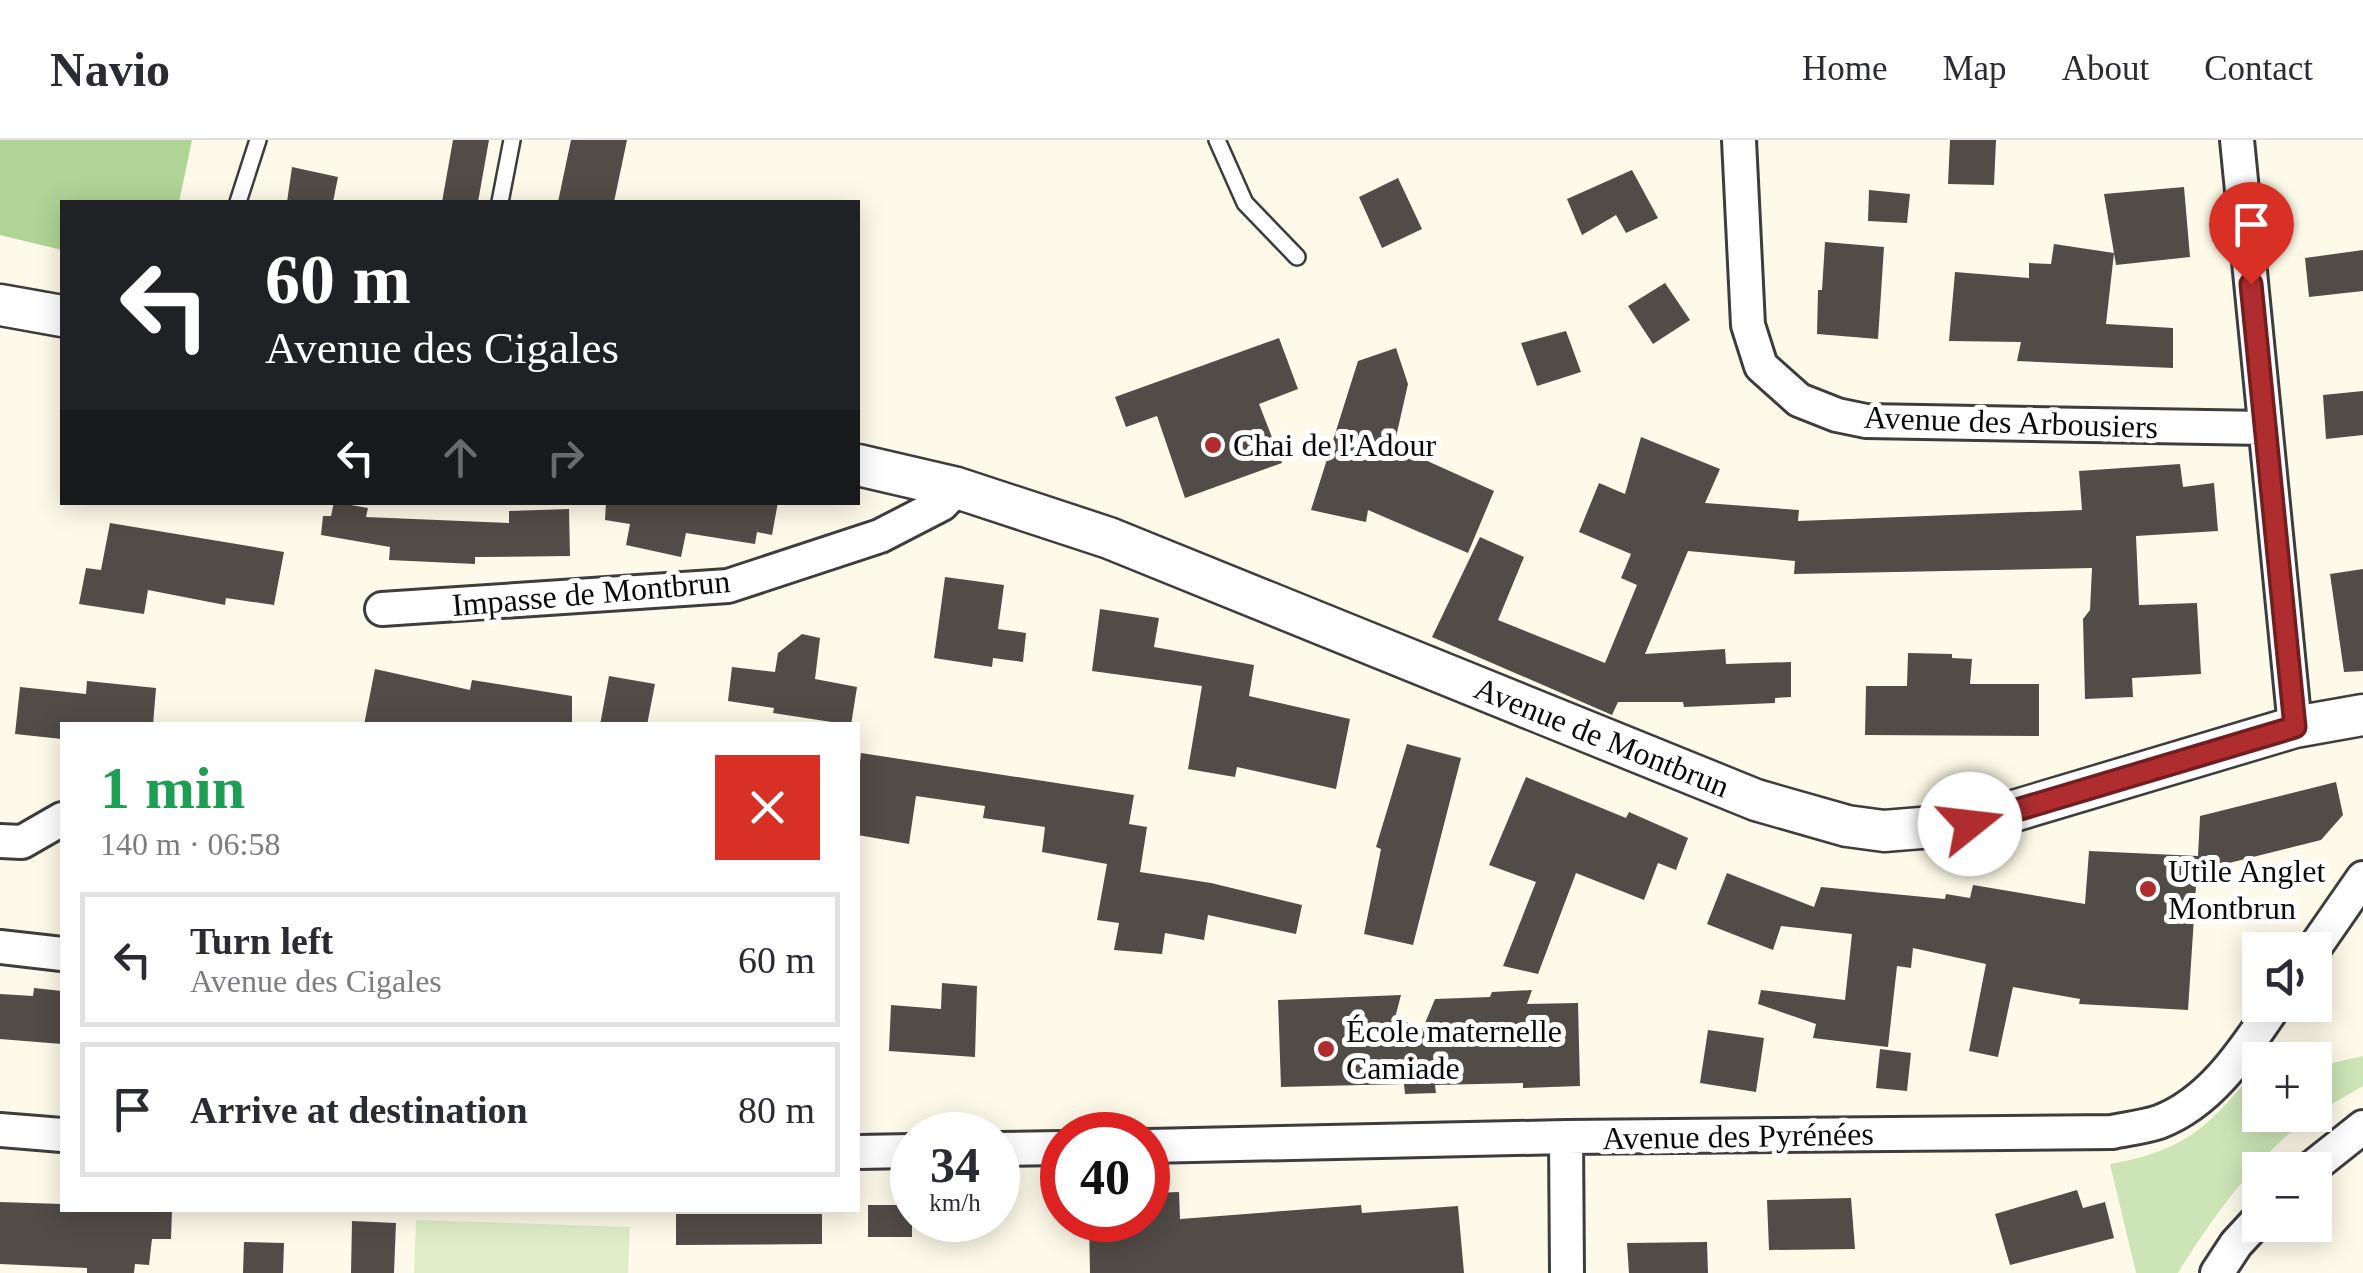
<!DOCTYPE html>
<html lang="en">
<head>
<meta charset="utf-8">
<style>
	body { margin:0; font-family:Georgia,serif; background:#f7f7f7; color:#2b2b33; height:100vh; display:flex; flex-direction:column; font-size:38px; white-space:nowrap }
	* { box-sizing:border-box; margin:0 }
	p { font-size:32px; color:#7c7c81 }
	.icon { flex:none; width:55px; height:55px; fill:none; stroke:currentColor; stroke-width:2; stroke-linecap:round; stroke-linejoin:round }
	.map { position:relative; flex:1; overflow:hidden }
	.sheet { position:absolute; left:60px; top:582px; width:800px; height:490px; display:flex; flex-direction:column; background:#fff; border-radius:0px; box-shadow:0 5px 25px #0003 }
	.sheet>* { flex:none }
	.banner { position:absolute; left:60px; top:60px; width:800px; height:305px; border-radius:0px; box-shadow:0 5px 25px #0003; background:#202124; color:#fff; overflow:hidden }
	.fabs { position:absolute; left:2242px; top:792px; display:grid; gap:20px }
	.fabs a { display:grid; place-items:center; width:90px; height:90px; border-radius:0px; background:#fff; box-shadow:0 5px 25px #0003; font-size:50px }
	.speed { position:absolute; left:890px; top:972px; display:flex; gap:20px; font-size:50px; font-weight:700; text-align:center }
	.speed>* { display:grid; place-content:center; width:130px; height:130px; border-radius:50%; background:#fff; box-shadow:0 5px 25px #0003; line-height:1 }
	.speed small { font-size:25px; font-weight:400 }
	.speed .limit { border:15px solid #d22; background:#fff; color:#111 }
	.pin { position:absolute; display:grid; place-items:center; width:85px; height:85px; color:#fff; margin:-102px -42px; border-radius:50% 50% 50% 0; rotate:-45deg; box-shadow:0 0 10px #0007 }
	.pin .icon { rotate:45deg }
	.me { position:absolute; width:110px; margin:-55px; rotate:74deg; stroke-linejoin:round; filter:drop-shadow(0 0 8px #0008) }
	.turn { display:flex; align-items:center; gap:35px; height:210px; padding:0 40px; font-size:45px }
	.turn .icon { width:130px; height:130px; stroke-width:2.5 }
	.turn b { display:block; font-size:70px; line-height:85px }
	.lanes { display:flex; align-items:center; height:95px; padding:0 40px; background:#0003; justify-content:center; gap:50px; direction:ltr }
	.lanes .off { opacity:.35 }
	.round { display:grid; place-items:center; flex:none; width:105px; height:105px; border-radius:0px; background:#f7f7f7 }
	.summary { display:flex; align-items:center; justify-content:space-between; height:170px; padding:0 40px }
	h1 { font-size:60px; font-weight:600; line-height:75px; color:#1e9e55 }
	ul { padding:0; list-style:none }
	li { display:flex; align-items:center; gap:30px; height:135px; margin:0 20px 15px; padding:0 20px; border:5px solid #e1e1e2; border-radius:0px }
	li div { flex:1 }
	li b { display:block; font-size:38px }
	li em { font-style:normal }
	header { display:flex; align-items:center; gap:60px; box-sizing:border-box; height:140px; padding:0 50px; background:#fff; border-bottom:2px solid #e1e1e2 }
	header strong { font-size:48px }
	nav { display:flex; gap:55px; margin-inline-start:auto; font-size:35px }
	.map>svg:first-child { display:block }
	.green { fill:#cde5b6 }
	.forest { fill:#b0d496 }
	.pitch { fill:#deedc7 }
	.building { fill:#524c48 }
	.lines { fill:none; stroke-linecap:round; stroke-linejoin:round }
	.service-casing { stroke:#3d3d3d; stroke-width:20 }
	.minor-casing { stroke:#3d3d3d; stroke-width:38 }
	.tertiary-casing { stroke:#3d3d3d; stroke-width:45 }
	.service { stroke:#fff; stroke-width:15 }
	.minor { stroke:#fff; stroke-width:32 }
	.tertiary { stroke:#fff; stroke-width:40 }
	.route-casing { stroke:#721d1f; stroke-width:25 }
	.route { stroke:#b02d2f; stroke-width:18 }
	.poi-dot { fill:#b02d2f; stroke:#fff; stroke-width:4 }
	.labels { text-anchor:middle; stroke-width:10; stroke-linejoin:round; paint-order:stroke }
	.street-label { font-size:32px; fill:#0a0a0a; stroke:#fff }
	.poi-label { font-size:32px; fill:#0a0a0a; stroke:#fff; text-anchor:start }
</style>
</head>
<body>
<header>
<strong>Navio</strong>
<nav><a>Home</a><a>Map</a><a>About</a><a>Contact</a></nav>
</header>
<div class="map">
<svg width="2363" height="1133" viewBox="0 0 2363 1133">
	<rect width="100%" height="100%" fill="#fefae9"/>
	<path class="green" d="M2363,916V946L2315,974V927Z
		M2260,924V975H2313C2257,1015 2214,1075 2178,1133H2136L2110,1024C2189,1010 2211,984 2260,924Z"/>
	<path class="forest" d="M0,0H192L179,62H62V110L0,95Z"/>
	<path class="pitch" d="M416,1080L630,1087L628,1133H414Z"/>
	<path class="building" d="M453,0H489L478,62H442Z
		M571,0H627L614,62H558Z
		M1950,0H1996L1994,45L1948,44Z
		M292,27L338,37L333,62H287Z
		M1632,30L1658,78L1626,93L1616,75L1582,95L1567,59Z
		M1398,38L1422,89L1382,108L1359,57Z
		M2184,47L2190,117L2116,125L2104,54Z
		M1869,50L1910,54L1907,83L1868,81Z
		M1825,102L1884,107L1878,199L1817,194L1818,150H1822Z
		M2054,104L2114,113L2106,184L2173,188V228L2017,221L2021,202L1949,201L1955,132L2029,138V123L2051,124Z
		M2363,110V151L2309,157L2305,118Z
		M1665,143L1690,180L1653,204L1628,166Z
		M1566,191L1581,232L1537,246L1521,203Z
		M1279,198L1298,249L1259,264L1282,323L1185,358L1157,276L1126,287L1115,257Z
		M1396,208L1408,244L1394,306L1494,351L1468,413L1368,370L1366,382L1311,370L1358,221Z
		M2363,251V295L2326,299L2323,255Z
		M1641,297L1720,329L1705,363L1799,370L1798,381L2082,370L2079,331L2180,324L2183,347L2214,343L2218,391L2136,396L2139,465L2197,463L2201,534L2132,538L2133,557L2085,559L2083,479L2090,470L2092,428L1794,434L1795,421L1688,411L1645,514L1725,509L1726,524L1791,522V557L1775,558V563L1684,567L1683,562H1618L1612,575L1432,497L1480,397L1524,417L1498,480L1605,523L1637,445L1621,438L1631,414L1579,392L1599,343L1625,354Z
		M334,362L368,368L366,377L509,383V371L569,369L570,416L475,417V424L389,420L390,407L321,395L323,376H331Z
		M606,362H778L772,395L757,392L755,404L686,393L681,417L626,405L630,384L605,380Z
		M110,383L284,412L274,465L226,458L225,465L148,450L144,474L79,464L86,428L101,430Z
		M2363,429V531L2344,532L2330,434Z
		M945,437L1004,445L998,489L1026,493L1023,522L993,518L992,527L934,518Z
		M1100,469L1159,478L1154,507L1254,525L1249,556L1350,579L1336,649L1237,627L1235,637L1188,629L1202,546L1092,531Z
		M802,494L820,498L815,539L857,547L851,585L773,573L774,568L728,561L732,527L775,532L778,513Z
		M1908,513L1952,514V518L1972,519L1970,544H2039V596L1865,595L1866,546H1907Z
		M375,529L470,550L472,540L572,556V585H364Z
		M609,536L655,544L647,585H600Z
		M87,541L156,548L153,585H62V599L15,594L20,547L86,554Z
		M1407,604L1461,618L1413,805L1364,794L1381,709L1376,707Z
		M861,613L1134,655L1129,684L1147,687L1140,732L1211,743L1302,765L1296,794L1208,775L1204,800L1165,793L1162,814L1114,810L1119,783L1097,780L1107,724L1042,712L1045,687L983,678L985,666L916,656L909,704L858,695V640Z
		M1526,637L1626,678L1629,672L1688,698L1676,730L1658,723L1644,760L1576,733L1538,834L1503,826L1536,742L1489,725Z
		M2336,642L2343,675L2321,700L2197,731L2188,870L2079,864L2080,859L2013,847L1998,917L1969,911L1986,824L1913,808L1911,828L1897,826L1888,907L1813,898L1816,884L1758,864L1761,850L1845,860L1852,794L1781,786L1773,810L1707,784L1727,733L1814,767L1821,747L1945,759L1946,754L1970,758L1973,745L2085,764L2089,711L2198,716L2200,676Z
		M942,843L977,846L975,917L889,911L891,865L941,869Z
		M34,848L62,851V904L0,899V854L33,856Z
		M1532,850L1527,864L1578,863L1580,946L1523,948V943L1435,945L1436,953L1405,954L1404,944L1281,947L1278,860L1401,855L1395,878L1423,888L1435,859L1490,857L1492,852Z
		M1708,890L1764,898L1756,952L1700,943Z
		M1880,909L1911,913L1907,951L1876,948Z
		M2077,1050L2083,1068L2105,1062L2114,1098L2010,1125L1995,1074Z
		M1179,1052L1180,1079L1361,1065L1362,1073L1458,1066L1464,1133H1090L1089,1080H1148V1053Z
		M1851,1058L1855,1109L1769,1110L1767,1060Z
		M0,1062L62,1064V1070H172L171,1099H152L149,1125L135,1124L134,1133H87V1128L0,1124Z
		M868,1065H912V1097H868Z
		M676,1074H822V1104L676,1105Z
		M352,1081L396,1083L394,1133H351Z
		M244,1102L284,1103L283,1133H243Z
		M1707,1102L1708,1133H1629L1627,1103Z"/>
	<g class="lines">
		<defs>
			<path id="service" d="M1217,0L1245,63L1297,117
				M238,62L258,0
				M500,62L512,0"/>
			<path id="minor" d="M1739,0L1748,185L1761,226L1799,260L1837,275L1866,281L2265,288
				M2237,0L2295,587
				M382,469L728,446L880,396L942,364L957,348
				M0,701L22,702L62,679
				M0,807L62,814
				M2313,810L2363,738
				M0,990L62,995
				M1566,997L1567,1133
				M1148,1006L1566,997L2112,992C2127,989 2144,987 2159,982C2212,962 2245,909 2275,865
				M998,1009L1062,1008
				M858,1012L912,1011
				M2309,1030L2363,987
				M2217,1133L2236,1104L2260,1078"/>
			<path id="tertiary" d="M0,165L62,176
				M858,325L957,348L1109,398L1756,660L1847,686L1884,691L1970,684L2295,587L2363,575"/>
		</defs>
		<use href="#service" class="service-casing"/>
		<use href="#minor" class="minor-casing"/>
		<use href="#tertiary" class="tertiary-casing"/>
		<use href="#service" class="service"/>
		<use href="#minor" class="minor"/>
		<use href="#tertiary" class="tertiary"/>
	</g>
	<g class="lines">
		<defs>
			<path id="route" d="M1970,684L2295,587L2251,144"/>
		</defs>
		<use href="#route" class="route-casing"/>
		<use href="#route" class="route"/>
	</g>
	<g class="poi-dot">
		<circle cx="1213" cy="305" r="10"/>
		<circle cx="2148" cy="749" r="10"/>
		<circle cx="1326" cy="909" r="10"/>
	</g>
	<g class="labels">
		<g class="street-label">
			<text transform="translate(2011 282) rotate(2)" y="11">Avenue des Arbousiers</text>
			<text transform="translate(591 453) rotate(-5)" y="11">Impasse de Montbrun</text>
			<text transform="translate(1602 597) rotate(22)" y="11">Avenue de Montbrun</text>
			<text transform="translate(1738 996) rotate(-1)" y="11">Avenue des Pyrénées</text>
		</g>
		<g class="poi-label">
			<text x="1233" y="316">Chai de l'Adour</text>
			<text x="2168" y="742">Utile Anglet<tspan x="2168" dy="37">Montbrun</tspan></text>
			<text x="1346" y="902">École maternelle<tspan x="1346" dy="37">Camiade</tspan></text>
		</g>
	</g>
</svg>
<div class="fabs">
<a><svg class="icon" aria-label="sound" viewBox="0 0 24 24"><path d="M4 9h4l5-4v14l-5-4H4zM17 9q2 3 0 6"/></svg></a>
<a>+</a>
<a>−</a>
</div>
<div class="speed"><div>34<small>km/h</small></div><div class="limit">40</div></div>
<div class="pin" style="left:2251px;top:144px;background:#d93025"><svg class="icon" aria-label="arrive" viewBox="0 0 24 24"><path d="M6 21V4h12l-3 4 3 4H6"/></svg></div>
<svg class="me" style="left:1970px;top:684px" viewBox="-20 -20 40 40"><circle r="19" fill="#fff"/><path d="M0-13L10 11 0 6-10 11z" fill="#b02d2f"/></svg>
<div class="banner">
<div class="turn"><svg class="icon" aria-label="left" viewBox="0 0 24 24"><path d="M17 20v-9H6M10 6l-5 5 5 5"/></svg><div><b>60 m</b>Avenue des Cigales</div></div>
<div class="lanes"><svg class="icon" aria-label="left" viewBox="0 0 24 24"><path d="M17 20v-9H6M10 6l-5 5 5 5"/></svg><svg class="icon off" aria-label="ahead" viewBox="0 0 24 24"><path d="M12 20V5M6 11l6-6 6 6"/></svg><svg class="icon off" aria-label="right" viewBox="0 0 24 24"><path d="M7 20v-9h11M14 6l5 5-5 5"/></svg></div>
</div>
<section class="sheet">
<div class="summary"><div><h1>1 min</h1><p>140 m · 06:58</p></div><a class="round" style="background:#d93025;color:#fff"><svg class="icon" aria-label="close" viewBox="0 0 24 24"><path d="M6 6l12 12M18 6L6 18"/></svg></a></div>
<ul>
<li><svg class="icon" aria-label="left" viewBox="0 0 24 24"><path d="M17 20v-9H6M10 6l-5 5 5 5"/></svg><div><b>Turn left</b><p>Avenue des Cigales</p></div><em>60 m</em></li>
<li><svg class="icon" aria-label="arrive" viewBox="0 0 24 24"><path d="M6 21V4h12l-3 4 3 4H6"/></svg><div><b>Arrive at destination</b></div><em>80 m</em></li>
</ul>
</section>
</div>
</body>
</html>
